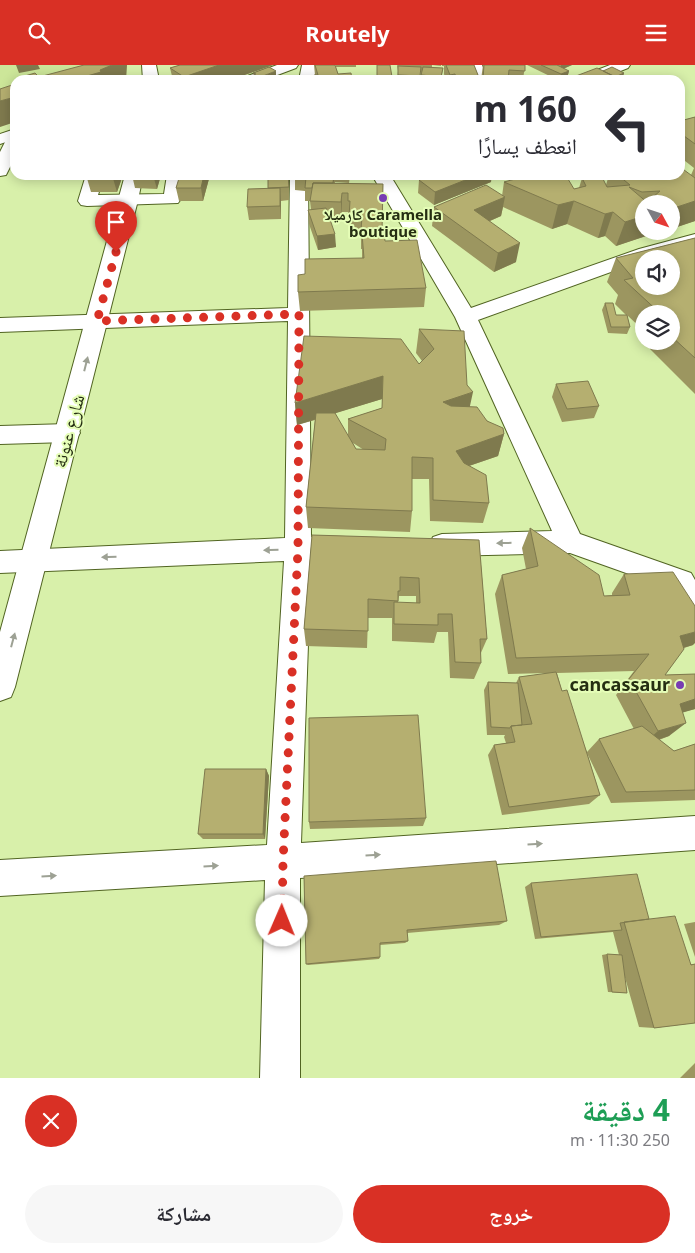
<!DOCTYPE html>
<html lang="ar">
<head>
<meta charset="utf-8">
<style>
	body { margin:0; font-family:"Noto Sans","Noto Naskh Arabic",sans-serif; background:#f7f7f7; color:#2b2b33; direction:rtl; height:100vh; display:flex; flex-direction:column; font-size:19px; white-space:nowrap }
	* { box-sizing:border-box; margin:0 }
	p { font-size:16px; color:#7c7c81 }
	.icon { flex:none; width:28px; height:28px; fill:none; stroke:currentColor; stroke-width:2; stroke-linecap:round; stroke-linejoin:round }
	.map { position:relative; height:1013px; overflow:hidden; direction:ltr }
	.sheet { display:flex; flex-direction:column; background:#fff; flex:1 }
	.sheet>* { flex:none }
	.hud { position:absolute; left:10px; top:10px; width:675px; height:105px; border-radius:15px; box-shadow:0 2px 12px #0003; direction:rtl; background:#fff; color:#2b2b33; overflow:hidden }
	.needle { width:32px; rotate:130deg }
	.fabs { position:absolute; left:635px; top:130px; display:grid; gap:10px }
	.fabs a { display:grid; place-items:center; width:45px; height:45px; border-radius:50%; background:#fff; box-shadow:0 2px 12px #0003; font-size:25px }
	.pin { position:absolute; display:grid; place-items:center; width:42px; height:42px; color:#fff; margin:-51px -21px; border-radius:50% 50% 50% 0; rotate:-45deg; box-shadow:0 0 5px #0007 }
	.pin .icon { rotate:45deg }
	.me { position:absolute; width:55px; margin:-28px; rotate:1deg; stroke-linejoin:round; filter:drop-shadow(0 0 4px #0008) }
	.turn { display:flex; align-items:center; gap:18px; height:105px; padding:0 25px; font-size:22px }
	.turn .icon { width:65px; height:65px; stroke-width:2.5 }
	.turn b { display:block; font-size:35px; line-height:42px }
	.round { display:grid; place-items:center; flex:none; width:52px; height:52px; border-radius:26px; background:#f7f7f7 }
	.summary { display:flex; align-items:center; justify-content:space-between; height:85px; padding:0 25px }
	h1 { font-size:30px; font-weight:700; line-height:38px; color:#1e9e55 }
	.primary-button { display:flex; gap:10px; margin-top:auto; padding:10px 25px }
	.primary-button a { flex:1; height:58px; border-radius:30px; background:#d93025; color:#fff; font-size:20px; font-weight:700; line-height:58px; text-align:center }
	.primary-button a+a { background:#f7f7f7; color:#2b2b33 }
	header { display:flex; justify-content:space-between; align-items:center; height:65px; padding:0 25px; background:#d93025; color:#fff; font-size:22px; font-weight:700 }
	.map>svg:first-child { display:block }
	.built { fill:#cce699 }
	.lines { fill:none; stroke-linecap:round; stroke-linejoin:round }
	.street-casing { stroke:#516422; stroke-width:2 }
	.secondary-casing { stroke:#516422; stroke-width:2 }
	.street { fill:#fff; fill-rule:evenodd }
	.secondary { fill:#fff; fill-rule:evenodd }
	.wall { fill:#9c9660; fill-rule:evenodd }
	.shaded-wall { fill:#7f7a4e }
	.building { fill:#b5af70; stroke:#7f7a4e; fill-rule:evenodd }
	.oneway { fill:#9da194 }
	.route { stroke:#d93025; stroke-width:9; stroke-dasharray:0 16.2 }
	.poi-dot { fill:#783db2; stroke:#e5fdb7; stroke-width:2 }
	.labels { text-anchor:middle; stroke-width:4; stroke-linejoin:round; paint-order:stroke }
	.far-poi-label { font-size:15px; font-weight:bold; fill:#252e12; stroke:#e5fdb7 }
	.street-label { font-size:18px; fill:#252e12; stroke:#e5fdb7 }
	.poi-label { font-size:18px; font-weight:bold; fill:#252e12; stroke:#e5fdb7; text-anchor:end }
</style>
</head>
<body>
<header><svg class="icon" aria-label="menu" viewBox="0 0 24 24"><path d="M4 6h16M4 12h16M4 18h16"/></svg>Routely<svg class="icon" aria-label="search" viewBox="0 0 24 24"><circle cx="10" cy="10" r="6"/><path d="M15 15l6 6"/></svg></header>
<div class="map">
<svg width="695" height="1013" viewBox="0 0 695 1013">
	<rect width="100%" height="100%" fill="#d8f0aa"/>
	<path class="built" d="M0,0H127L126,15H15V57L0,62Z"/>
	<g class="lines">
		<defs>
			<path id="street" d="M277,0H298L296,3L264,15H242L245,12Z
				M302,0H316L315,15H299Z
				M468,0H482L488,15H472Z
				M610,0H630L628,3L598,15H576L579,12Z
				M15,68V92L6,110L0,111V87L9,69Z
				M86,110H104L98,130L164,129L167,110H185L181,134L178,138L87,141L81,140L78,136Z
				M290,110H308L311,472L326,475L329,483L326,491L311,494L301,778L695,751V785L300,813V1013H260L265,815L0,831V795L267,780L284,496L0,508V486L285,473L288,256L0,267V253L288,243Z
				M372,110H390L471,243L639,184L695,169V181L644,194V195L478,255L580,469L691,508L695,515V552L685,549L671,524L570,488L442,491L433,488L429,480L433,472L442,469L552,466L455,252Z
				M68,359L76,362L80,368L76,374L68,377L0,379V361Z"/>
			<path id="secondary" d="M142,0H156L159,15H143Z
				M15,64V74L0,79V69Z
				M125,110H143L138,135L15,622L11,632L0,636V567Z"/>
		</defs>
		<use href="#street" class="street-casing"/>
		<use href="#secondary" class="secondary-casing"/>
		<use href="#street" class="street"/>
		<use href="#secondary" class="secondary"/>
	</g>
	<path class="wall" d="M171,0H273L230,15H173L170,3L179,0Z
		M314,0H335L338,9L315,10Z
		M336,0H356V2H336Z
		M377,0L392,12V15H377Z
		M397,0H441V1L432,0V3H443L441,15H421L422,7H420V15H397L398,6Z
		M442,0H474L480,15H446L444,9V1H442Z
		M483,0H525L523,15H481Z
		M527,0H572L563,4L569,6L567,13L561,15H558Z
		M603,6L624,8L622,15H575L576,11Z
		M695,52V156L671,164V139H644L649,170L616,181L605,171L598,173L567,159L552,164L503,142L501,151L490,156L516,197L494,207L432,161L434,142L502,131L504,117L574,124L579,123L582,113L606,120L609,110H691L694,103L680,92V56Z
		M86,110H123L117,127H91Z
		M132,110H161L157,124L135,123Z
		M210,110L203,136H179L176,123Z
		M268,110H289V135L281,136V154L249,155L247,142L268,124Z
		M295,110H350L349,118L335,117V118L383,119L382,168L385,176L426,223L424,242L300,246L298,227L305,209L362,193V184H361V171H349V155H348V147H342V156L330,155L336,182L318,185L309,159L308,145H311L310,136H305V126L295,125Z
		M419,115L491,117L434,140L418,128Z
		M695,173V329L650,284L654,276H671V249H644V266L627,250L630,262L627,269L608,268L602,245L605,238L616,250H626L615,239L618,230L607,217L616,193Z
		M419,264L467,320L470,342L504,369L498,391L469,401L489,438L483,458L430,456L429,414H412V446L410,467L308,463L306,442L315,355L297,360L295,338L419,299L422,296L416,288ZM382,334V343L348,354V371L335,348ZM353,378L364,385L356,384Z
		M556,319L599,341L594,353L562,357L552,332Z
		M530,463L604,531L612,530V528L624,509L693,580L684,583L665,610L695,609V644L683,647L669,671L659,675L674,686L695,679V735L611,738L587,688L600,730L589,739L502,750L488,690L494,680L506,678L504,672L505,670H487L484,625L488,617L516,618L519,612L549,608L508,609L495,529L502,510L526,504L522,483ZM634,606L616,630L634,664L599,674L587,687L562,626L557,608Z
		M312,470L479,475L487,574L480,590L481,598L474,614L450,613L448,567H437L434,578L392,576V553H368L367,583L306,581L304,564ZM399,531H416V538H398Z
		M266,704L269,711L265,774H203L198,769Z
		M426,753L423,761L310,764L309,757Z
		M304,811L507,856L499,860L407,868L408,876L405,878L380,880V892L379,894L308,900L306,899Z
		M531,818L649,854L691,899H695V958L654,963L639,962L624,909L627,928L608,927L602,890L607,889L619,890L613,867L535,874L525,822Z
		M695,857V892L684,859Z
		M695,998V1013H680Z"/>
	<path class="shaded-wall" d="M16,0H38L40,4L19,8Z
		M112,0H127L126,15H73Z
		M219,0H273L230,15H185L184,12Z
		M561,0H572L560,5Z
		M276,6V12L270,15H259L263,11Z
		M569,6L567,13L560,15L561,9Z
		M624,8L622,15H609Z
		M15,32V57L0,62V36Z
		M112,110H123L117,127Z
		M153,110H161L157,124Z
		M204,110H210L203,136L201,123Z
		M478,110H492L491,117L434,140L435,127Z
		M280,123L281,137V154L280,141Z
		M342,128V156L341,137Z
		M505,132L501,151L471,164L474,145Z
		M574,136L567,159L552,164L558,140Z
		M695,136V156L671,164V144Z
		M613,147L605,171L598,173L605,149Z
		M644,151V166H651L649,170L616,181L625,157Z
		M335,169L336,182L318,185L317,171Z
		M520,178L516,197L494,207L498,188Z
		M383,311L382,334L297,360L295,338Z
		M473,327L468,350L443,337Z
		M504,369L498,391L451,407L456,386Z
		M695,567V578L693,580L665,588L680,571Z
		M695,634V644L664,653L680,639Z
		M686,658L669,671L642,680L658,666Z
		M266,704L269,711L265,774L263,769Z"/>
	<path class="building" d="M84,0H112L100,5L101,7L73,15H28L25,11L35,8L39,12Z
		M180,0H219L184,12L170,3Z
		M315,0H335L338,9L351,8L352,15H314V10H318Z
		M377,0H390L392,12H377Z
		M446,0H474L480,15H457L455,9L450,10Z
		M484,0H525V6L509,5L508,15L483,14Z
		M541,0H557L569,6L561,9Z
		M398,1L421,2L420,11L398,10Z
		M269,2L276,6L263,11L266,12L259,15H240L256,9L253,8Z
		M423,2L443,3L441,12L421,10Z
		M612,2L624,8L615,12L603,6Z
		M597,3L620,14L618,15H584L576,11Z
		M193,13L222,14L191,15Z
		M15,19V32L0,36V24Z
		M695,52V79L680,68V56Z
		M680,102L695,113V136L671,144V139H662L653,132L660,126L642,127L629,122L649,139H644V151L625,157L613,147L605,149L574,136L558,140L504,117L530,110H562L568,114L574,124L586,121L582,113L593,110H596L602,112L607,122L630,120L618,110H680Z
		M180,110H204L201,123H176Z
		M268,110H288L289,122L268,123Z
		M295,110H334L333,118H313L312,123H305L306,112H294Z
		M433,110H478L435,127L419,115Z
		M313,118L383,119L382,166L361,165L362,152H349L350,136H348V128H342L341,137L310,136Z
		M486,120L505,132L474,145L520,178L498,188L434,142Z
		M280,123V141L247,142L248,124Z
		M326,143L335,169L317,171L308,145Z
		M384,168L385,176L417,175L426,223L298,227V210L305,209V194L364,193L362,169Z
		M695,173V293L671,271V249H661L624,215L633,213L616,193ZM644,194H671V221H644Z
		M605,238H613L616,250H627L630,262H611Z
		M419,264L464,266L467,320L473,327L443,337L451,341L477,342L487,356L503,363L504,369L456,386L464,398L486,410L489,438L433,435V393L412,392V446L306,442L316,348H335L356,384L385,385L386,374L348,354L382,343L383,311L295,338L304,271L401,274L419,299L434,284Z
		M588,316L599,341L567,344L556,319Z
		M530,463L599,510L604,531L630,530L624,509L673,507L695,541V567L680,571L684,584L665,610L695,609V634L680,639L686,658L658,666L629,614L649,589L516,593L502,510L538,501Z
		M312,470L479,475L487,574H480L481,598L455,597L452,549H438V560L394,559V537L420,538L419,513L400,512V526H398V536L368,534V566L304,564Z
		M556,607L562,626L567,625L600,730L509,742L494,680L515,677L511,661L532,659L519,612Z
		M488,617L518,618L522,660L511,661L510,663L491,662Z
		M418,650L426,753L309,757V653Z
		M642,661L674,686L695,679V725L626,727L599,674Z
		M205,704H266L263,769H198Z
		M496,796L507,856L407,865L408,876L380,878V892L306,899L304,811Z
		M637,809L649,854L620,858L622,865L541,872L531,818Z
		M675,851L691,900L695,899V958L654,963L624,857Z
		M607,889L622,890L627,928L612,927Z"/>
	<defs><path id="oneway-solid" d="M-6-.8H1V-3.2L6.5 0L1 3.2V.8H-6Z" transform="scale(1.25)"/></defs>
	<g class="oneway">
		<use href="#oneway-solid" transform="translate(86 299) rotate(-76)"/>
		<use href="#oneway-solid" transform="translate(504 478) rotate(179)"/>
		<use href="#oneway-solid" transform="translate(271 485) rotate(178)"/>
		<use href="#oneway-solid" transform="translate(109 492) rotate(178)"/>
		<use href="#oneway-solid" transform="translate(13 575) rotate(-75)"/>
		<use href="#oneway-solid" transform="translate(535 779) rotate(-4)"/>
		<use href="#oneway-solid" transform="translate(373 790) rotate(-4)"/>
		<use href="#oneway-solid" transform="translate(211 801) rotate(-3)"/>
		<use href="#oneway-solid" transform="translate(49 811) rotate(-3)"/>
	</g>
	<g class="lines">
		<path class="route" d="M116,187L97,256L299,249L298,484L283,797L282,856"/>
	</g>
	<g class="poi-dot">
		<circle cx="383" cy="133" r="5"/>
		<circle cx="680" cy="620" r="5"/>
	</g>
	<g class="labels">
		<g class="far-poi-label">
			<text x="383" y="155">كارميلا Caramella<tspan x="383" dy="17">boutique</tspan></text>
		</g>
		<g class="street-label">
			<text transform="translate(69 366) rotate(-75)" y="6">شارع عنونة</text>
		</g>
		<g class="poi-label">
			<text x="670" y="626">cancassaur</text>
		</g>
	</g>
</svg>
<div class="fabs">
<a><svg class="needle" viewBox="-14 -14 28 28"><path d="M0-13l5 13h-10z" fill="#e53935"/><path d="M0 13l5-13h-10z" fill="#7c7c81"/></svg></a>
<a><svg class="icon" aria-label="sound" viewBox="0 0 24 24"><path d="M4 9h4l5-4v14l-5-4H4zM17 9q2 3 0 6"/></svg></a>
<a><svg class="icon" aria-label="layers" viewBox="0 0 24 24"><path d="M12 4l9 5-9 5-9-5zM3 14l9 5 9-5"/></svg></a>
</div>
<div class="pin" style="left:116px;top:187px;background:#d93025"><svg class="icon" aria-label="arrive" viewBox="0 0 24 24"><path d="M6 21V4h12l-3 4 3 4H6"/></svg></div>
<svg class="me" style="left:282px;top:856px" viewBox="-20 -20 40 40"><circle r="19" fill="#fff"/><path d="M0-13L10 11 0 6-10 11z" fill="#d93025"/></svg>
<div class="hud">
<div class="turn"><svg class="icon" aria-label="left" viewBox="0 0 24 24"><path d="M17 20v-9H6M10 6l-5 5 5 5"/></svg><div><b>160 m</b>انعطف يسارًا</div></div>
</div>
</div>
<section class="sheet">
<div class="summary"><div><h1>4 دقيقة</h1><p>250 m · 11:30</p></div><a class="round" style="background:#d93025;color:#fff"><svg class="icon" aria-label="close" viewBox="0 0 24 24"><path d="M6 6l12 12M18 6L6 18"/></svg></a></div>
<div class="primary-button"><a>خروج</a><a>مشاركة</a></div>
</section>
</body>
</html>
